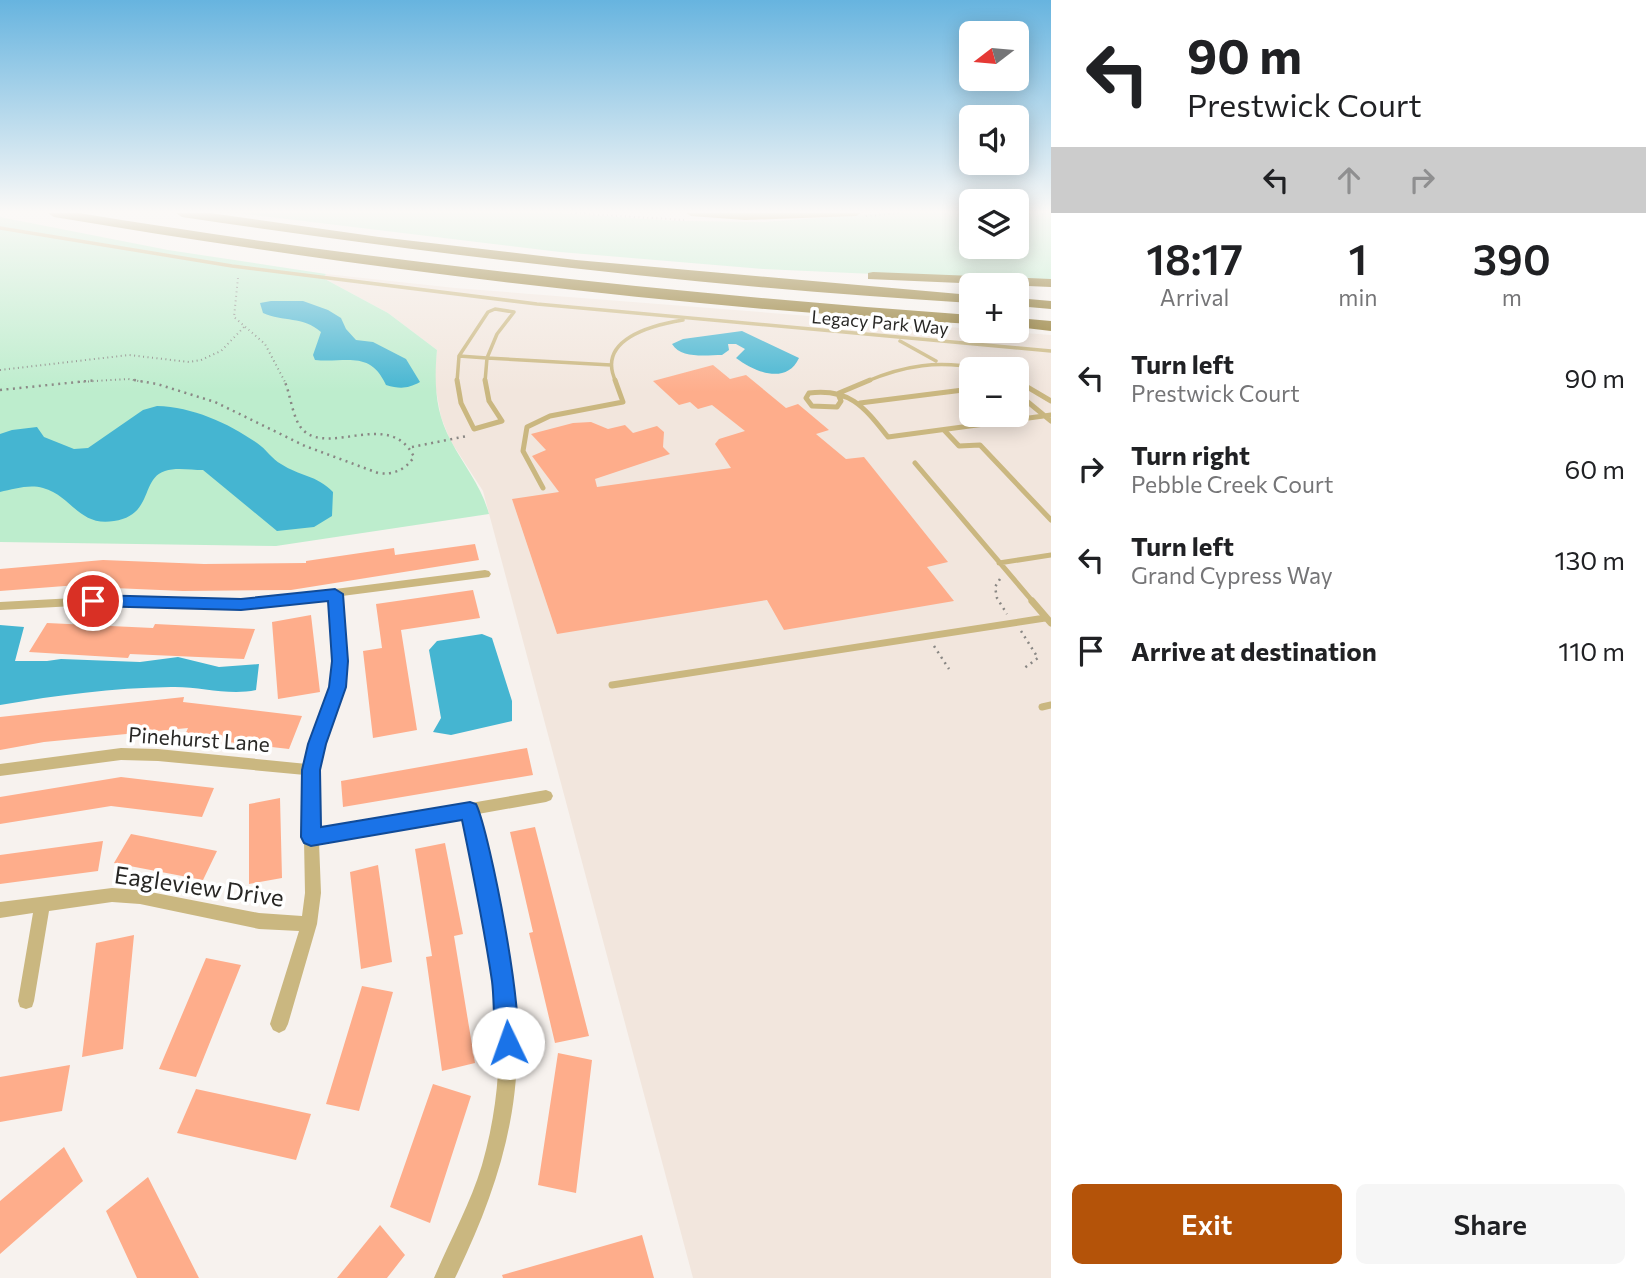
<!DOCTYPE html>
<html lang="en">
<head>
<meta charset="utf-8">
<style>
	body { margin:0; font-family:Commissioner,sans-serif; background:#f6f6f6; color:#202124; height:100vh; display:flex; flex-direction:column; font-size:26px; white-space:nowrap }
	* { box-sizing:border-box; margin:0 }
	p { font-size:23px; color:#757577 }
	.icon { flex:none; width:38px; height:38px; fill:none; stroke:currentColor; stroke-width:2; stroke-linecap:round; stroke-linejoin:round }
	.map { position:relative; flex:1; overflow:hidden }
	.sheet { display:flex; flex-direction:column; background:#fff; width:595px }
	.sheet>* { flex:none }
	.top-card { background:#fff; color:#202124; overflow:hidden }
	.needle { width:46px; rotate:254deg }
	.buttons { position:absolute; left:959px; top:21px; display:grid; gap:14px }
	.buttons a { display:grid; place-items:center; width:70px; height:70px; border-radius:10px; background:#fff; box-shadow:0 4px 18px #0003; font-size:35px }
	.pin { position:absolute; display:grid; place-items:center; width:60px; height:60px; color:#fff; margin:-30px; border:4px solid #fff; border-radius:50%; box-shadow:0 2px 7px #0007 }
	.me { position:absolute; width:77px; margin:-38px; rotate:357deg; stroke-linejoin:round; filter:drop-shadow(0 0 5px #0008) }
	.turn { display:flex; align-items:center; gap:24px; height:147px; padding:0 21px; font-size:32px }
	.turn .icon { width:91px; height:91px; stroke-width:2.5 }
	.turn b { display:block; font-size:49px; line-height:60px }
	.lanes { display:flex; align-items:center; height:66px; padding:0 21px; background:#0003; justify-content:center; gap:35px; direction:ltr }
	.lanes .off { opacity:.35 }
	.eta { display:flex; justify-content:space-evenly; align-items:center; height:119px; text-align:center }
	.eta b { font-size:42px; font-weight:600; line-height:49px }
	.cta { display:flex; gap:14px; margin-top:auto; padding:14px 21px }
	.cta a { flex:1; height:80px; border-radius:10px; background:#b45309; color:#fff; font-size:28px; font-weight:600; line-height:80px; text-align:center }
	.cta a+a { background:#f6f6f6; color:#202124 }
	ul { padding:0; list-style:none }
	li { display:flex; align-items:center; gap:21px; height:91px; padding:0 21px }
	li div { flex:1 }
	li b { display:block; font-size:26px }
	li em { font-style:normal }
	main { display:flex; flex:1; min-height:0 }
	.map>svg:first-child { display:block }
	.built { fill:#f2e6dd; fill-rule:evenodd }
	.green { fill:#bdedcd }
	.water { fill:#45b5d1 }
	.building { fill:#fead8b }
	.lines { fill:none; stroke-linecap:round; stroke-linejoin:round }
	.path-far1 { stroke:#898784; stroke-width:2; stroke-dasharray:1 3.5; stroke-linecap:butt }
	.path { stroke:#898784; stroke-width:2.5; stroke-dasharray:2 4.5; stroke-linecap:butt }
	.lane-far2 { stroke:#cab780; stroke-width:3.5 }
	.lane-far1 { stroke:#cab780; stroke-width:5 }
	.lane { stroke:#cab780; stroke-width:7 }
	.street { fill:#cab780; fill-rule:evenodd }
	.primary { fill:#a08325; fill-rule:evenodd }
	.highway { fill:#8a7122; fill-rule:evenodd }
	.route { fill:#1a73e8; stroke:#114b97; stroke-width:2 }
	.labels { text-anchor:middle; stroke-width:7; stroke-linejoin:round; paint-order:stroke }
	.far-street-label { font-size:18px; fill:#282725; stroke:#fff }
	.street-label { font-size:21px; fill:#282725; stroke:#fff }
	.near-street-label { font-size:24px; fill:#282725; stroke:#fff }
</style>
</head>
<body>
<main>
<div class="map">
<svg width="1051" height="1278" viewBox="0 0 1051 1278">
	<rect width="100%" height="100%" fill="#f7f2ee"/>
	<path class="built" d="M326,274L455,288L1051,335V1278H693L483,491L450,440L441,417L434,379L437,350L388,313L323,278ZM971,369H1017V415H971Z"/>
	<path class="green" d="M237,213H559L677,221L764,222L883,213H971V247H1017V213H1051V282L763,269L560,252Z
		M0,217L168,250L326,274L323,278L388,313L437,350C434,382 435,412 451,441C464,466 481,485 489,514L276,546L0,542Z"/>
	<path class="water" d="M271,301H303L328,310L341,318L346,329L356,340L373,342L406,359L420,382C407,389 400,389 386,385C370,350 347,363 315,360L313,355L321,332C303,316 283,322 263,313L260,303Z
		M742,331L799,358C786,386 753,371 736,358L745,349L736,344H728L729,350L722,355C706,355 681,359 672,344L683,339Z
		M157,406C193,407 228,423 257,443C266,449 272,459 281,464C299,476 317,475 333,492L332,516L314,527L277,531L203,470C191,470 176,467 165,471C140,479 154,515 114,521C79,527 72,496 43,488C29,484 14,489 0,492V434L12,430L37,427L44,437L74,449L88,448L143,410Z
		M0,625L24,627L15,661H47L61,659L140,662L178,657L219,667L259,664L256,690C228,696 199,686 171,687C111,688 59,695 0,705Z
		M482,634L492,638L512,701V721L451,735L433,732L441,718L429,650L437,641Z"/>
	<path class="building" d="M713,365L730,379L746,375L786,408L798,404L829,430L816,434L846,459L864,457L948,562L927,567L954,601L784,630L767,600L557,634L512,499L559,492L532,456L546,450L531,434L573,423L591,422L608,429L625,425L633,433L657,426L664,432L663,447L670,454L595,479L597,487L731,468L715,444L719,439L745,431L712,405L698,409L690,402L679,405L653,381Z
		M475,544L479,560L291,590L183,591L90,587L91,584L0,591V569L103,560L204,564L306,563V561L394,548L395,555Z
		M473,590L480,618L401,630L417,730L373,738L363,651L382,648L376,604Z
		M311,615L320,692L278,699L272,622Z
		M47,623L153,628L155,624L255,629L244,659L130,654L128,658L29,652Z
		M184,697L183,702L302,716L289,749L184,737L188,728L44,742L0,750V717Z
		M527,748L533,775L343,807L341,781Z
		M121,777L214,788L202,817L111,806L0,824V797Z
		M280,798L282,878L249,884V804Z
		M535,827L589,1036L555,1043L529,933L533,932L510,832Z
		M131,834L217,851L203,880L114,863Z
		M103,841L98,871L0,884V855Z
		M445,843L463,934L454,936L475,1063L442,1071L426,957L432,956L415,849Z
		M378,865L392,962L361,969L350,872Z
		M134,935L123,1049L82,1057L96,943Z
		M206,958L241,965L196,1077L159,1069Z
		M362,986L393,992L359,1111L326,1104Z
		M558,1053L592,1060L576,1193L538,1185Z
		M70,1065L62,1111L0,1122V1077Z
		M433,1084L471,1096L430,1223L390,1207Z
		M196,1089L311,1114L296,1160L177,1133Z
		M64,1147L83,1181L0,1254V1201Z
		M148,1177L199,1278H137L106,1211Z
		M380,1225L405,1255L387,1278H337Z
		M642,1235L654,1278H503L502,1275Z"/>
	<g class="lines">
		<path class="path-far1" d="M571,213L684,220
			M866,216L901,213
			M238,278L234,317L265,344L285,382
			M0,370L129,355L189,362L201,360L221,351L245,326
			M79,382L128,379L144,382"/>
		<path class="path" d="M134,380L157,384L215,402L305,446L378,473C394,475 405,470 414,457C391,409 331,455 304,431C292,420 291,394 284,380
			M0,390L97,380
			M412,447L467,436
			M1000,579L995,587L997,598L1007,614
			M1021,631L1038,658L1023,669
			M934,646L949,669"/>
		<path class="lane-far2" d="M0,228L232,266L537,304L1051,351
			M900,341L936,361
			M459,356L487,358
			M459,356L488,312L495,309L514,312L497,334L487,358
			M487,358L611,365
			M457,382L459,356
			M485,382L487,358
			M616,382C595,339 653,325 683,320
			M865,382C905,365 939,360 981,369"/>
		<path class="lane-far1" d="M457,380L461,403L474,429L502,421L489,401L485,380
			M1017,381L1051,401
			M839,393L870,380
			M1017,393L1051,421
			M838,394L841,401L837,407L812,406L806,398L809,393C850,388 864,407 888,437L1051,415
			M860,403L971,389
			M944,430L959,446L980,445L1051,520
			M915,463L1034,603
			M543,488L523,451L527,427L550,416L623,402L615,380
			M999,563L1051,555"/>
		<path class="lane" d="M1032,601L1051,623
			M612,685L1045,618
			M1042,707L1051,705"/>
		<path class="street" d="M485,570L489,571L491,574L489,577L342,596L346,661L344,687L324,744L317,786L319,829L546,790L551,792L553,796L551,800L546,802L478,814C495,892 518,970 517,1050C517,1131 490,1206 455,1278H434C450,1240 470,1205 482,1165C518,1039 489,940 464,817L319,842L321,893L317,924L288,1024L285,1030L279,1033L273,1030L270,1024L299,931L259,929L140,904L112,902L49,911L34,1001L32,1007L26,1009L20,1007L18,1001L33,913L0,918V902L112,888L140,890L259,913L302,916L305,893L303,786L305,775L158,761L121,760L0,776V764L121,748L158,749L307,764C312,735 327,711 332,685C337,657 332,626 330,598L241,609L93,605L0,610V602L93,597L241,601Z"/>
		<path class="primary" d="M686,213H861L856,216L745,220L691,216Z"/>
		<path class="highway" d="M48,213H79C375,262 672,293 971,315V324C664,306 358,268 54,217Z
			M176,213H210L379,237L576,260L971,295V303C707,287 444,256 182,217Z
			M873,272L1051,279V287L868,279V273Z
			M1017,298L1051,301V309L1017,306Z
			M1017,318L1051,321V331L1017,327Z"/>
	</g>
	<linearGradient id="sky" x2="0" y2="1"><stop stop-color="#67b4df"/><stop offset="0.54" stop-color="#fbf9f7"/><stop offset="1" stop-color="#fbf9f7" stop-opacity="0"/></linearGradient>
	<rect width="1051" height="392" fill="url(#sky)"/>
	<path class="route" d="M335,589L343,594L348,661L346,687L326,744L320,770L321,827L470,802L476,804C490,833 527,1026 516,1051L508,1055L500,1051C492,1031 495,1004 492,981C484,927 473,873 462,820L311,846L304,843L301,837L302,770L308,744L329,687L332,661L328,601L241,610L93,606L86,601L93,595L241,599Z"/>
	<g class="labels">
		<g class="far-street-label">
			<text transform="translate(880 323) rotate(5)" y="6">Legacy Park Way</text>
		</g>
		<g class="street-label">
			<text transform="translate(199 740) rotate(4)" y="7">Pinehurst Lane</text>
		</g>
		<g class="near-street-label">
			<text transform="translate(199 887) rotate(8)" y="8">Eagleview Drive</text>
		</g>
	</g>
</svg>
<div class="buttons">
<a><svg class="needle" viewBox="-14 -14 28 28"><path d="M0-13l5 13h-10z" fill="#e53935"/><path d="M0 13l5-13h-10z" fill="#757577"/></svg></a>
<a><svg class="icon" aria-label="sound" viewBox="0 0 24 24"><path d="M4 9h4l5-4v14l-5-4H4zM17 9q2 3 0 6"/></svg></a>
<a><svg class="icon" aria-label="layers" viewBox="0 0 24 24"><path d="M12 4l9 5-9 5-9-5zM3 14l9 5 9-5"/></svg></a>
<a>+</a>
<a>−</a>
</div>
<div class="pin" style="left:93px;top:601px;background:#d93025"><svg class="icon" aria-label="arrive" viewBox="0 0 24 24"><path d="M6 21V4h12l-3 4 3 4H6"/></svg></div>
<svg class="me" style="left:508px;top:1043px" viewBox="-20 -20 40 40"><circle r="19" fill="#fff"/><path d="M0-13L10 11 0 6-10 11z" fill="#1a73e8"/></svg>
</div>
<section class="sheet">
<div class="top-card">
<div class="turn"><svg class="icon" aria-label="left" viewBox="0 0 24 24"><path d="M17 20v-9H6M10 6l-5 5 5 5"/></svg><div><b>90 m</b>Prestwick Court</div></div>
<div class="lanes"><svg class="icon" aria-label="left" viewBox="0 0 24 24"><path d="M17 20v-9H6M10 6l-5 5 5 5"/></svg><svg class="icon off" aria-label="ahead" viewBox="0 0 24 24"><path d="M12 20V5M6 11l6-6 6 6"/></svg><svg class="icon off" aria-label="right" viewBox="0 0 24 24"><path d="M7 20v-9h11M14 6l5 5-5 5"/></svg></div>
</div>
<div class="eta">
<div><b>18:17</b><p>Arrival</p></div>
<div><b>1</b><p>min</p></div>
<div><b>390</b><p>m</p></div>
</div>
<ul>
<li><svg class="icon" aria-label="left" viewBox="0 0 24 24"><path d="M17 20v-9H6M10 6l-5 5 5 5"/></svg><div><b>Turn left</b><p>Prestwick Court</p></div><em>90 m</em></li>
<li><svg class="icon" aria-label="right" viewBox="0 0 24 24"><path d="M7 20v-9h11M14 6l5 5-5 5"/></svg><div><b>Turn right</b><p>Pebble Creek Court</p></div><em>60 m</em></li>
<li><svg class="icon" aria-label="left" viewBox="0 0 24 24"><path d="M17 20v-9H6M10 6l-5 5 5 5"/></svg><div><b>Turn left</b><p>Grand Cypress Way</p></div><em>130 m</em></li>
<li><svg class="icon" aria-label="arrive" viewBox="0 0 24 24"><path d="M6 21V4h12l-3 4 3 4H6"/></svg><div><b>Arrive at destination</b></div><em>110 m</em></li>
</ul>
<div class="cta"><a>Exit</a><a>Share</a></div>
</section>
</main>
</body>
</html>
